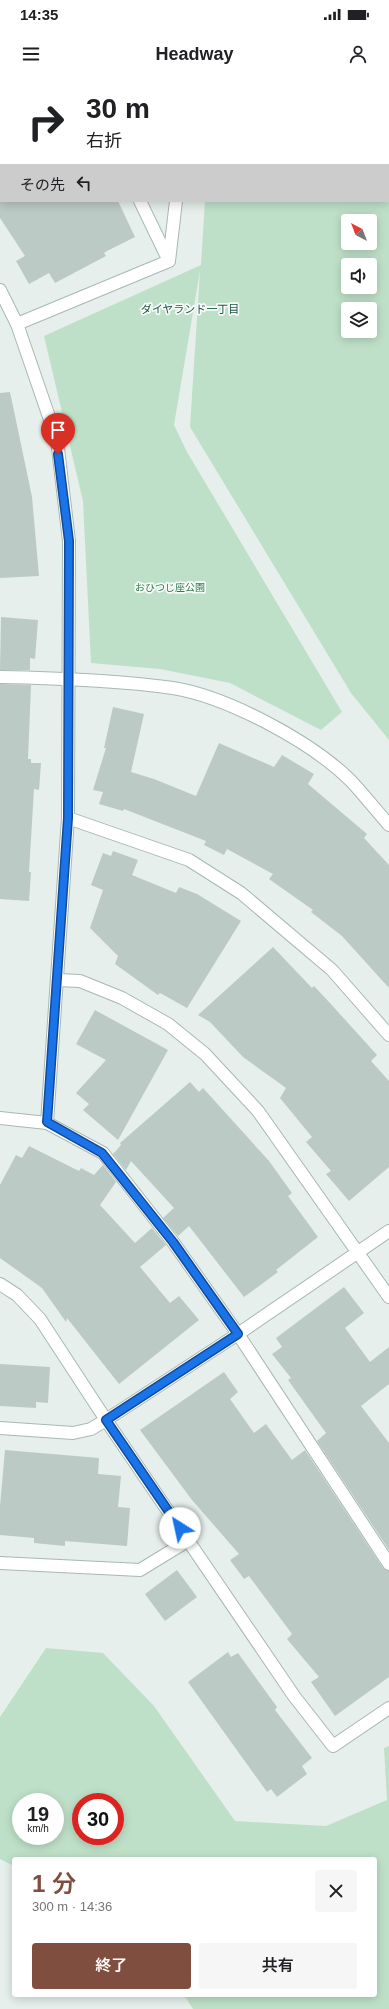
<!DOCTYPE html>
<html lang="ja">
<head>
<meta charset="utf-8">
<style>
	body { margin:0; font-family:Arial,"Noto Sans JP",sans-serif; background:#f6f6f6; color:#202124; height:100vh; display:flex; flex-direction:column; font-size:15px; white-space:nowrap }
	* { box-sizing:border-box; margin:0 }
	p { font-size:13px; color:#757577 }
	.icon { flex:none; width:22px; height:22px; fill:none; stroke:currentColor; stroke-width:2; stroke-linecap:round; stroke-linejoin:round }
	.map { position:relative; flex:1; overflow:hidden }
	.sheet { position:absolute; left:12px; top:1777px; width:365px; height:140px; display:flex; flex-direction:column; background:#fff; border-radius:4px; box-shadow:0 2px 10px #0003 }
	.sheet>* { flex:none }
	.guide { position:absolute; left:0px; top:0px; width:389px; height:122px; box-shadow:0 2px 10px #0003; background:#fff; color:#202124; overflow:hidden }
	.needle { width:26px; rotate:318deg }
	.tools { position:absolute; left:341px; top:134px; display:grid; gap:8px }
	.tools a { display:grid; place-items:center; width:36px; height:36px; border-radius:4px; background:#fff; box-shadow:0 2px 10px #0003; font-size:20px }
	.speed { position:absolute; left:12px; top:1713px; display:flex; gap:8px; font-size:20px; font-weight:700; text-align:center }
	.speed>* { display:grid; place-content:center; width:52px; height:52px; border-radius:50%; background:#fff; box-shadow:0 2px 10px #0003; line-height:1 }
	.speed small { font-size:10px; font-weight:400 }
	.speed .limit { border:6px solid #d22; background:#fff; color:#111 }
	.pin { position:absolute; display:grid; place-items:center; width:34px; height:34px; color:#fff; margin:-41px -17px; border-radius:50% 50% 50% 0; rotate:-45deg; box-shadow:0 0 4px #0007 }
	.pin .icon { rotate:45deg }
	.me { position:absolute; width:44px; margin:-22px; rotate:325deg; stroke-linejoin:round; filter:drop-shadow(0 0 3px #0008) }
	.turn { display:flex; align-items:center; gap:14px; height:84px; padding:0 20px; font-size:18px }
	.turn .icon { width:52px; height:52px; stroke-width:2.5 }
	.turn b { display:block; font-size:28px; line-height:34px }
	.then { display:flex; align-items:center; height:38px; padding:0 20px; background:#0003; gap:8px; font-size:15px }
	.round { display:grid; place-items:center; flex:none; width:42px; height:42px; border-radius:4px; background:#f6f6f6 }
	.headline { display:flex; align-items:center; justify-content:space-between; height:68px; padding:0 20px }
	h1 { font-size:24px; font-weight:600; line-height:30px; color:#7f4e3f }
	.primary-button { display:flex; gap:8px; margin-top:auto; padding:8px 20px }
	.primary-button a { flex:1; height:46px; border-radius:4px; background:#7f4e3f; color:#fff; font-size:16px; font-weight:600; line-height:46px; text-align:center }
	.primary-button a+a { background:#f6f6f6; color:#202124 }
	.status { display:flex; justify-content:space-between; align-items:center; height:28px; padding:0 20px; background:#fff; direction:ltr }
	.status svg { height:11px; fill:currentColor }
	header { display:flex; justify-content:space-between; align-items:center; height:52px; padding:0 20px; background:#fff; font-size:18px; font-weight:600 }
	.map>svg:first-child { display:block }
	.green { fill:#bfe0c8; fill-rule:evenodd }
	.building { fill:#bbcac4 }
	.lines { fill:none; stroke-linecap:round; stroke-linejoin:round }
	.minor-casing { stroke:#a8b8b2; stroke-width:14 }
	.tertiary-casing { stroke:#a8b8b2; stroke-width:14 }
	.minor { stroke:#fff; stroke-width:12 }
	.tertiary { stroke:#fff; stroke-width:12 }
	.route-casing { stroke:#114b97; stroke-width:10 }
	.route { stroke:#1a73e8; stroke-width:7 }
	.labels { text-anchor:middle; stroke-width:3.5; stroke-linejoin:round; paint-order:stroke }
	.park-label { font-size:10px; fill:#2d7a4b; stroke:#f7fbf9 }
	.neighbourhood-label { font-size:11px; fill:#1f5548; stroke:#f7fbf9 }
</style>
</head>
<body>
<div class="status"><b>14:35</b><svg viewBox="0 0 49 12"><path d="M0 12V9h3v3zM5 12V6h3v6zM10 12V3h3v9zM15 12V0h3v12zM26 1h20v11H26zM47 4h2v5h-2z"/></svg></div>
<header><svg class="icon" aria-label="menu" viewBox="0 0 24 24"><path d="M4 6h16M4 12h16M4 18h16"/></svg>Headway<svg class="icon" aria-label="person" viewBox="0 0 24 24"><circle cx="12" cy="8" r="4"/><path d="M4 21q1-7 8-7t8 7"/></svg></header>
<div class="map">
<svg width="389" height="1929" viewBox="0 0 389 1929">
	<rect width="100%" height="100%" fill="#e6efeb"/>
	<path class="green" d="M244,0H389V660L351,613L190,347L200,191L174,345L187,372L342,632L321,650L230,603L160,589L91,583L83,421L44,256L201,185L205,121H388V1ZM348,141H370V163H348ZM348,185H370V207H348ZM348,229H370V251H348Z
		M46,1568L103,1573L154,1626L235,1741L326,1746L387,1720L384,1668L389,1666V1929H193L184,1915H375V1779H14V1786L0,1779V1637ZM21,1722H55V1756H21ZM81,1722H115V1756H81Z"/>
	<path class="building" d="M0,121H118L135,157L107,171L104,173L106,176L55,203L49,193L29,204L16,181L25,176L0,138Z
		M10,312L32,417L39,496L0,498V313Z
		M1,537L38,540L35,579L30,578V590H0Z
		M0,604L31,605L28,679H31V683H41L39,710L34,709L29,792H31L29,821L0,819Z
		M113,627L144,634L131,692L154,699L196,716L219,663L274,687L282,675L314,694L308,704L367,754L364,758L389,785V908L342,856L311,832L313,830L269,799L273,794L227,769L224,775L204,765L206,761L124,729L123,731L99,724L103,712L93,710L106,668H104Z
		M113,771L138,780L132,795L176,813L179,807L197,814L241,841L187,928L160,913L158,915L115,884L118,876L90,848L103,810L91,805L103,773L111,776Z
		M273,867L312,908L314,906L329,922L377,975L371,981L389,1001V1087L349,1121L326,1094L331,1091L306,1062L312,1057L280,1018L286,1008L243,977L210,942L198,935Z
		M95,930L168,970L118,1060L83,1030L89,1024L76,1013L106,980L76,964Z
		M190,1002L199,1012L203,1008L269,1081L292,1113L288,1116L318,1157L276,1190L278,1192L244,1217L189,1146L178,1156L163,1138L174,1128L131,1081L126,1090L113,1074L121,1065L120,1063Z
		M29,1066L79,1091L81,1088L94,1095L103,1085L116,1102L100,1125L135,1163L152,1148L166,1165L140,1187L170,1223L179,1216L199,1240L119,1304L67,1238L66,1242L42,1208L0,1178V1105L16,1075L22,1078Z
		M344,1207L364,1233L345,1248L370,1282L389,1267V1304L361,1326L389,1363V1470L317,1361L326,1353L288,1300L291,1298L272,1274L282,1267L276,1258Z
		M0,1284L50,1287L48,1323L36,1322V1328L0,1326Z
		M224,1292L238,1312L230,1319L254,1353L266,1344L292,1380L305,1370L383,1488L389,1491V1597L335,1636L311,1602L319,1597L287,1559L292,1554L249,1496L244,1499L230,1480L239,1474L192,1420L140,1350Z
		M5,1370L99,1378L98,1394L121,1396L118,1427L130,1428L127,1466L65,1461V1466L34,1463V1458L0,1455V1426Z
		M177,1490L197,1517L165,1541L145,1514Z
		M228,1572L231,1577L238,1573L277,1627L275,1630L312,1678L302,1686L307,1694L277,1717L271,1709L267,1712L188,1602Z"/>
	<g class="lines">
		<defs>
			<path id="minor" d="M68,0L69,1
				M175,0V1
				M140,121L169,181
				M17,244L169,181L176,121
				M0,597C57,598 116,600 173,608C228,617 312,662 351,701C364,715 376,730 389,745
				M68,738L189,780L241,813L332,890L389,955
				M58,900L80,901L122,918L168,944L205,974L258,1031L389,1217
				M47,1043L103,1073L173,1162L238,1254L389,1484
				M389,1151L238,1254L106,1340L294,1616L333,1666L389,1628
				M0,1204L17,1215L40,1239L106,1340L91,1349L73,1353L0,1348
				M0,1483L140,1490L189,1460"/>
			<path id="tertiary" d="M0,210L17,244L57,360L69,461L68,738L47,1043L0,1038"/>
		</defs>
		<use href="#minor" class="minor-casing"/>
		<use href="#tertiary" class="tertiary-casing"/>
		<use href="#minor" class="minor"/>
		<use href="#tertiary" class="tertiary"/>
	</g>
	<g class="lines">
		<defs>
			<path id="route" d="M58,374L69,461L68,738L47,1042L102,1073L173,1162L238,1254L106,1340L180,1448"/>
		</defs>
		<use href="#route" class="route-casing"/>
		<use href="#route" class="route"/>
	</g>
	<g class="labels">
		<g class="park-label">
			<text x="170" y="511">おひつじ座公園</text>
		</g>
		<g class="neighbourhood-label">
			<text x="190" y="233">ダイヤランド一丁目</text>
		</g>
	</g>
</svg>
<div class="tools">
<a><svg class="needle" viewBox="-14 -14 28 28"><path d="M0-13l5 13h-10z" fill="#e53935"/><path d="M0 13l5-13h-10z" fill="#757577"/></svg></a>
<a><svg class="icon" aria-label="sound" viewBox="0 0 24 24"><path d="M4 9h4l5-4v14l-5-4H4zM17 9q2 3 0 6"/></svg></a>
<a><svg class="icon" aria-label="layers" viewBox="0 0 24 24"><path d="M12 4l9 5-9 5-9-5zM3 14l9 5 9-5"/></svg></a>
</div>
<div class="speed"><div>19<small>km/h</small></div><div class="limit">30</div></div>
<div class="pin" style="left:58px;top:374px;background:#d93025"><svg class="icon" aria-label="arrive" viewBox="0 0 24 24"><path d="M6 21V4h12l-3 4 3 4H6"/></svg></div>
<svg class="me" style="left:180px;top:1448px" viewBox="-20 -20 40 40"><circle r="19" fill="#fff"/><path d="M0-13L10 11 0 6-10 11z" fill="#1a73e8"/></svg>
<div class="guide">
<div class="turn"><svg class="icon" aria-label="right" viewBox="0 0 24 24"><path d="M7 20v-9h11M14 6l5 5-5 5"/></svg><div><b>30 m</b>右折</div></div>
<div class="then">その先<svg class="icon" aria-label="left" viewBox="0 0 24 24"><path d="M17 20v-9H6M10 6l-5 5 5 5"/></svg></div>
</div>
<section class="sheet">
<div class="headline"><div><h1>1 分</h1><p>300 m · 14:36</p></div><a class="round"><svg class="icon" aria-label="close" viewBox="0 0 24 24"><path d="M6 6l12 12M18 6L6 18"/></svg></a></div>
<div class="primary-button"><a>終了</a><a>共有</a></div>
</section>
</div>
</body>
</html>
